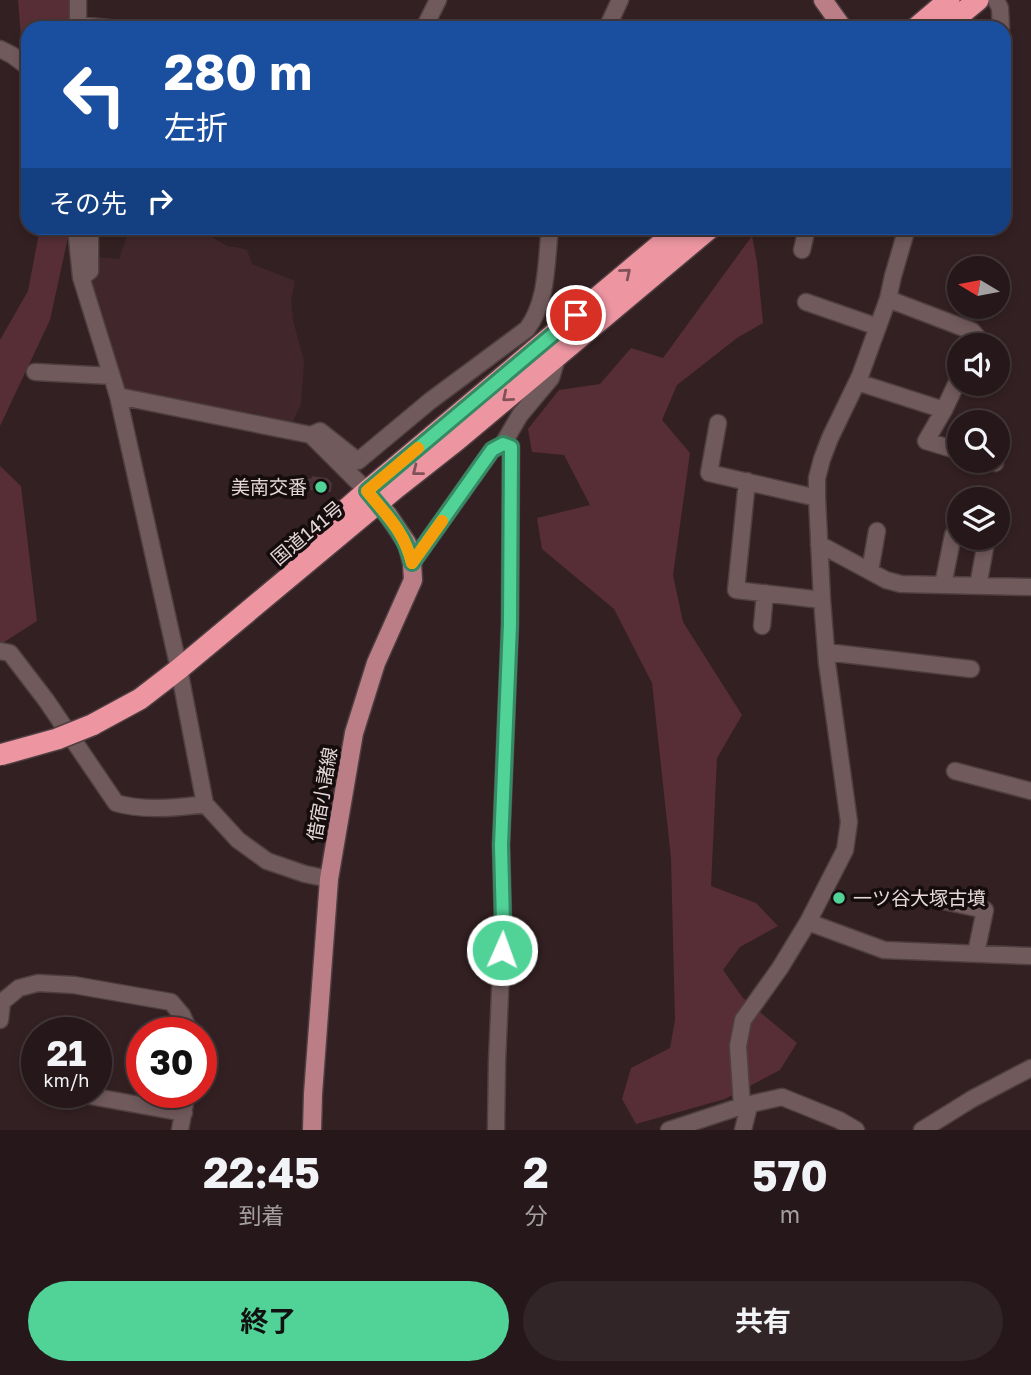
<!DOCTYPE html>
<html lang="ja">
<head>
<meta charset="utf-8">
<style>
	body { margin:0; font-family:"Golos Text","Noto Sans JP",sans-serif; background:#322527; color:#f1f3f6; height:100vh; display:flex; flex-direction:column; font-size:26px; white-space:nowrap }
	* { box-sizing:border-box; margin:0 }
	p { font-size:23px; color:#a4a0a2 }
	.icon { flex:none; width:38px; height:38px; fill:none; stroke:currentColor; stroke-width:2; stroke-linecap:round; stroke-linejoin:round }
	.map { position:relative; height:1130px; overflow:hidden }
	.side { display:flex; flex-direction:column; background:#26181a; flex:1 }
	.side>* { flex:none }
	.banner { position:absolute; left:21px; top:21px; width:990px; height:214px; border-radius:21px; box-shadow:0 4px 10px #0003,0 0 0 2px #423739; background:#1a4fa0; color:#fff; overflow:hidden }
	.needle { width:46px; rotate:280deg }
	.tools { position:absolute; left:947px; top:256px; display:grid; gap:14px }
	.tools a { display:grid; place-items:center; width:63px; height:63px; border-radius:50%; background:#26181a; box-shadow:0 4px 10px #0003,0 0 0 2px #423739; font-size:35px }
	.speed { position:absolute; left:21px; top:1017px; display:flex; gap:14px; font-size:35px; font-weight:700; text-align:center }
	.speed>* { display:grid; place-content:center; width:91px; height:91px; border-radius:50%; background:#26181a; box-shadow:0 4px 10px #0003,0 0 0 2px #423739; line-height:1 }
	.speed small { font-size:18px; font-weight:400 }
	.speed .limit { border:10px solid #d22; background:#fff; color:#111 }
	.pin { position:absolute; display:grid; place-items:center; width:60px; height:60px; color:#fff; margin:-30px; border:4px solid #fff; border-radius:50%; box-shadow:0 2px 7px #0007 }
	.me { position:absolute; width:77px; margin:-38px; rotate:2deg; stroke-linejoin:round; filter:drop-shadow(0 0 5px #0008) }
	.turn { display:flex; align-items:center; gap:24px; height:147px; padding:0 28px; font-size:32px }
	.turn .icon { width:91px; height:91px; stroke-width:2.5 }
	.turn b { display:block; font-size:49px; line-height:60px }
	.then { display:flex; align-items:center; height:66px; padding:0 28px; background:#0003; gap:14px; font-size:26px }
	.eta { display:flex; justify-content:space-evenly; align-items:center; height:119px; text-align:center }
	.eta b { font-size:42px; font-weight:700; line-height:49px }
	.primary-button { display:flex; gap:14px; margin-top:auto; padding:14px 28px }
	.primary-button a { flex:1; height:80px; border-radius:42px; background:#51d398; color:#111; font-size:28px; font-weight:700; line-height:80px; text-align:center }
	.primary-button a+a { background:#322527; color:#f1f3f6 }
	.map>svg:first-child { display:block }
	.built { fill:#41272b }
	.green { fill:#572e35 }
	.building { fill:#493437 }
	.lines { fill:none; stroke-linecap:round; stroke-linejoin:round }
	.minor-casing { stroke:#4f3f41; stroke-width:19 }
	.major-casing { stroke:#4f3f41; stroke-width:21 }
	.highway-casing { stroke:#4f3f41; stroke-width:24 }
	.minor { stroke:#715a5c; stroke-width:16 }
	.major { stroke:#bb7e86; stroke-width:18 }
	.highway { stroke:#ed96a2; stroke-width:21 }
	.highway-bridge-casing { stroke:#4f3f41; stroke-width:24; stroke-linecap:butt }
	.highway-bridge { stroke:#ed96a2; stroke-width:21 }
	.oneway { stroke:#815158 }
	.route-casing { stroke:#358963; stroke-width:18 }
	.route { stroke:#51d398; stroke-width:12 }
	.slow { stroke:#f59e0b; stroke-width:12 }
	.poi-dot { fill:#51d398; stroke:#150c0d; stroke-width:2.5 }
	.labels { text-anchor:middle; stroke-width:7; stroke-linejoin:round; paint-order:stroke }
	.poi-label { font-size:19px; fill:#e5d7d8; stroke:#150c0d; text-anchor:end }
	.street-label { font-size:19px; fill:#e5d7d8; stroke:#150c0d }
</style>
</head>
<body>
<div class="map">
<svg width="1031" height="1130" viewBox="0 0 1031 1130">
	<rect width="100%" height="100%" fill="#332022"/>
	<path class="built" d="M130,228H204L209,235L229,247H236L247,250L252,264L295,281L291,301L293,320L304,361L301,404L292,423L258,414L123,391L92,294L91,280L96,274V257L119,259Z"/>
	<path class="green" d="M18,0H71L74,28H28V124Z
		M40,228H70L50,320L0,426V340L28,291Z
		M752,236L757,262L763,323L737,338L677,385L662,420L690,453L673,575L683,622L742,715L717,758L711,886L756,903L778,926L740,947L723,970L743,998L797,1043L780,1070L725,1099L636,1124L622,1099L631,1068L670,1048L675,1020L671,858L652,683L614,609L542,549L537,518L590,505L564,455L532,452L528,429L559,390L600,384L631,348L663,358Z
		M0,466L21,486L37,621L1,644L0,642Z"/>
	<path class="building" d="M312,476L327,478L332,483L331,492L309,490L310,489L299,487L301,477L311,479Z"/>
	<g class="lines">
		<defs>
			<path id="minor" d="M78,0V28
				M996,0L1000,8L1001,28
				M78,25L108,28
				M424,28L438,0
				M607,28L620,0
				M0,49L12,55L28,67
				M76,228L81,277L118,396L311,435L367,491
				M802,250L807,228
				M86,274L90,271V228
				M888,299L972,331L978,338L975,345
				M806,302L878,327
				M35,372L112,376
				M857,382L944,410L959,378
				M118,396L179,669L205,804L238,840L267,861L305,874L329,879
				M944,410L926,441L959,451
				M718,423L709,473L817,498
				M311,435L320,431L358,461L430,401L527,329C548,301 546,261 550,228
				M503,444L520,415L551,378L558,355
				M988,460L995,463
				M747,481L736,590L822,600
				M819,544L886,580L901,584L1031,587
				M412,563L492,450L503,444L511,447L510,624L501,845L503,923L497,1062L496,1130
				M870,571L877,531
				M943,585L953,535
				M978,586L987,537
				M762,626L765,593
				M0,651L10,653L46,700L116,803C142,811 178,808 205,804
				M826,652L971,669
				M955,771L1031,791
				M944,901L985,910L976,953
				M808,922L884,950L1031,956
				M0,1020L2,1002L19,988L38,983L74,985L171,1002L182,1015L190,1032
				M68,1092L184,1113
				M742,1106L738,1046L743,1020L780,968L808,922L845,850L849,822L827,663L822,600L817,498V478L822,459L830,438L860,376L888,299L893,276L907,228
				M180,1130L187,1092
				M669,1130L742,1106L782,1097L839,1120L856,1130
				M743,1130L749,1106
				M922,1130L972,1099L1031,1068"/>
			<path id="major" d="M823,0L843,28
				M312,1130L313,1094L329,879L354,733L376,663L413,580L412,563L407,543L388,515L369,493"/>
			<path id="highway" d="M916,28L949,0
				M944,28L978,0
				M294,555L367,491L680,228
				M92,725L140,699L179,669L396,488L457,440L710,228"/>
		</defs>
		<use href="#minor" class="minor-casing"/>
		<use href="#major" class="major-casing"/>
		<use href="#highway" class="highway-casing"/>
		<use href="#minor" class="minor"/>
		<use href="#major" class="major"/>
		<use href="#highway" class="highway"/>
		<defs>
			<path id="highway-bridge" d="M0,755L57,739L92,725"/>
		</defs>
		<use href="#highway-bridge" class="highway-bridge-casing"/>
		<use href="#highway-bridge" class="highway-bridge"/>
	</g>
	<defs><path id="oneway-chevron" d="M-2-3.5L2.5 0L-2 3.5" fill="none" stroke-width="1.6" stroke-linecap="round" stroke-linejoin="round" transform="scale(1.75)"/></defs>
	<g class="oneway">
		<use href="#oneway-chevron" transform="translate(626 273) rotate(-40)"/>
		<use href="#oneway-chevron" transform="translate(507 397) rotate(140)"/>
		<use href="#oneway-chevron" transform="translate(417 471) rotate(142)"/>
	</g>
	<g class="lines">
		<defs>
			<path id="route" d="M502,950L503,923L501,845L510,624L511,447L503,444L492,450L412,563C404,531 387,516 367,491L576,315"/>
		</defs>
		<use href="#route" class="route-casing"/>
		<use href="#route" class="route"/>
		<path class="slow" d="M418,448L367,491C387,516 404,531 412,563L442,521"/>
	</g>
	<g class="poi-dot">
		<circle cx="321" cy="487" r="7"/>
		<circle cx="839" cy="898" r="7"/>
	</g>
	<g class="labels">
		<g class="poi-label">
			<text x="307" y="494">美南交番</text>
			<text x="853" y="905" text-anchor="start">一ツ谷大塚古墳</text>
		</g>
		<g class="street-label">
			<text transform="translate(307 533) rotate(-40)" y="7">国道141号</text>
			<text transform="translate(322 794) rotate(-80)" y="7">借宿小諸線</text>
		</g>
	</g>
</svg>
<div class="tools">
<a><svg class="needle" viewBox="-14 -14 28 28"><path d="M0-13l5 13h-10z" fill="#e53935"/><path d="M0 13l5-13h-10z" fill="#a4a0a2"/></svg></a>
<a><svg class="icon" aria-label="sound" viewBox="0 0 24 24"><path d="M4 9h4l5-4v14l-5-4H4zM17 9q2 3 0 6"/></svg></a>
<a><svg class="icon" aria-label="search" viewBox="0 0 24 24"><circle cx="10" cy="10" r="6"/><path d="M15 15l6 6"/></svg></a>
<a><svg class="icon" aria-label="layers" viewBox="0 0 24 24"><path d="M12 4l9 5-9 5-9-5zM3 14l9 5 9-5"/></svg></a>
</div>
<div class="speed"><div>21<small>km/h</small></div><div class="limit">30</div></div>
<div class="pin" style="left:576px;top:315px;background:#d93025"><svg class="icon" aria-label="arrive" viewBox="0 0 24 24"><path d="M6 21V4h12l-3 4 3 4H6"/></svg></div>
<svg class="me" style="left:502px;top:950px" viewBox="-20 -20 40 40"><circle r="17" fill="#51d398" stroke="#fff" stroke-width="3"/><path d="M0-11L8 9 0 5-8 9z" fill="#fff"/></svg>
<div class="banner">
<div class="turn"><svg class="icon" aria-label="left" viewBox="0 0 24 24"><path d="M17 20v-9H6M10 6l-5 5 5 5"/></svg><div><b>280 m</b>左折</div></div>
<div class="then">その先<svg class="icon" aria-label="right" viewBox="0 0 24 24"><path d="M7 20v-9h11M14 6l5 5-5 5"/></svg></div>
</div>
</div>
<section class="side">
<div class="eta">
<div><b>22:45</b><p>到着</p></div>
<div><b>2</b><p>分</p></div>
<div><b>570</b><p>m</p></div>
</div>
<div class="primary-button"><a>終了</a><a>共有</a></div>
</section>
</body>
</html>
